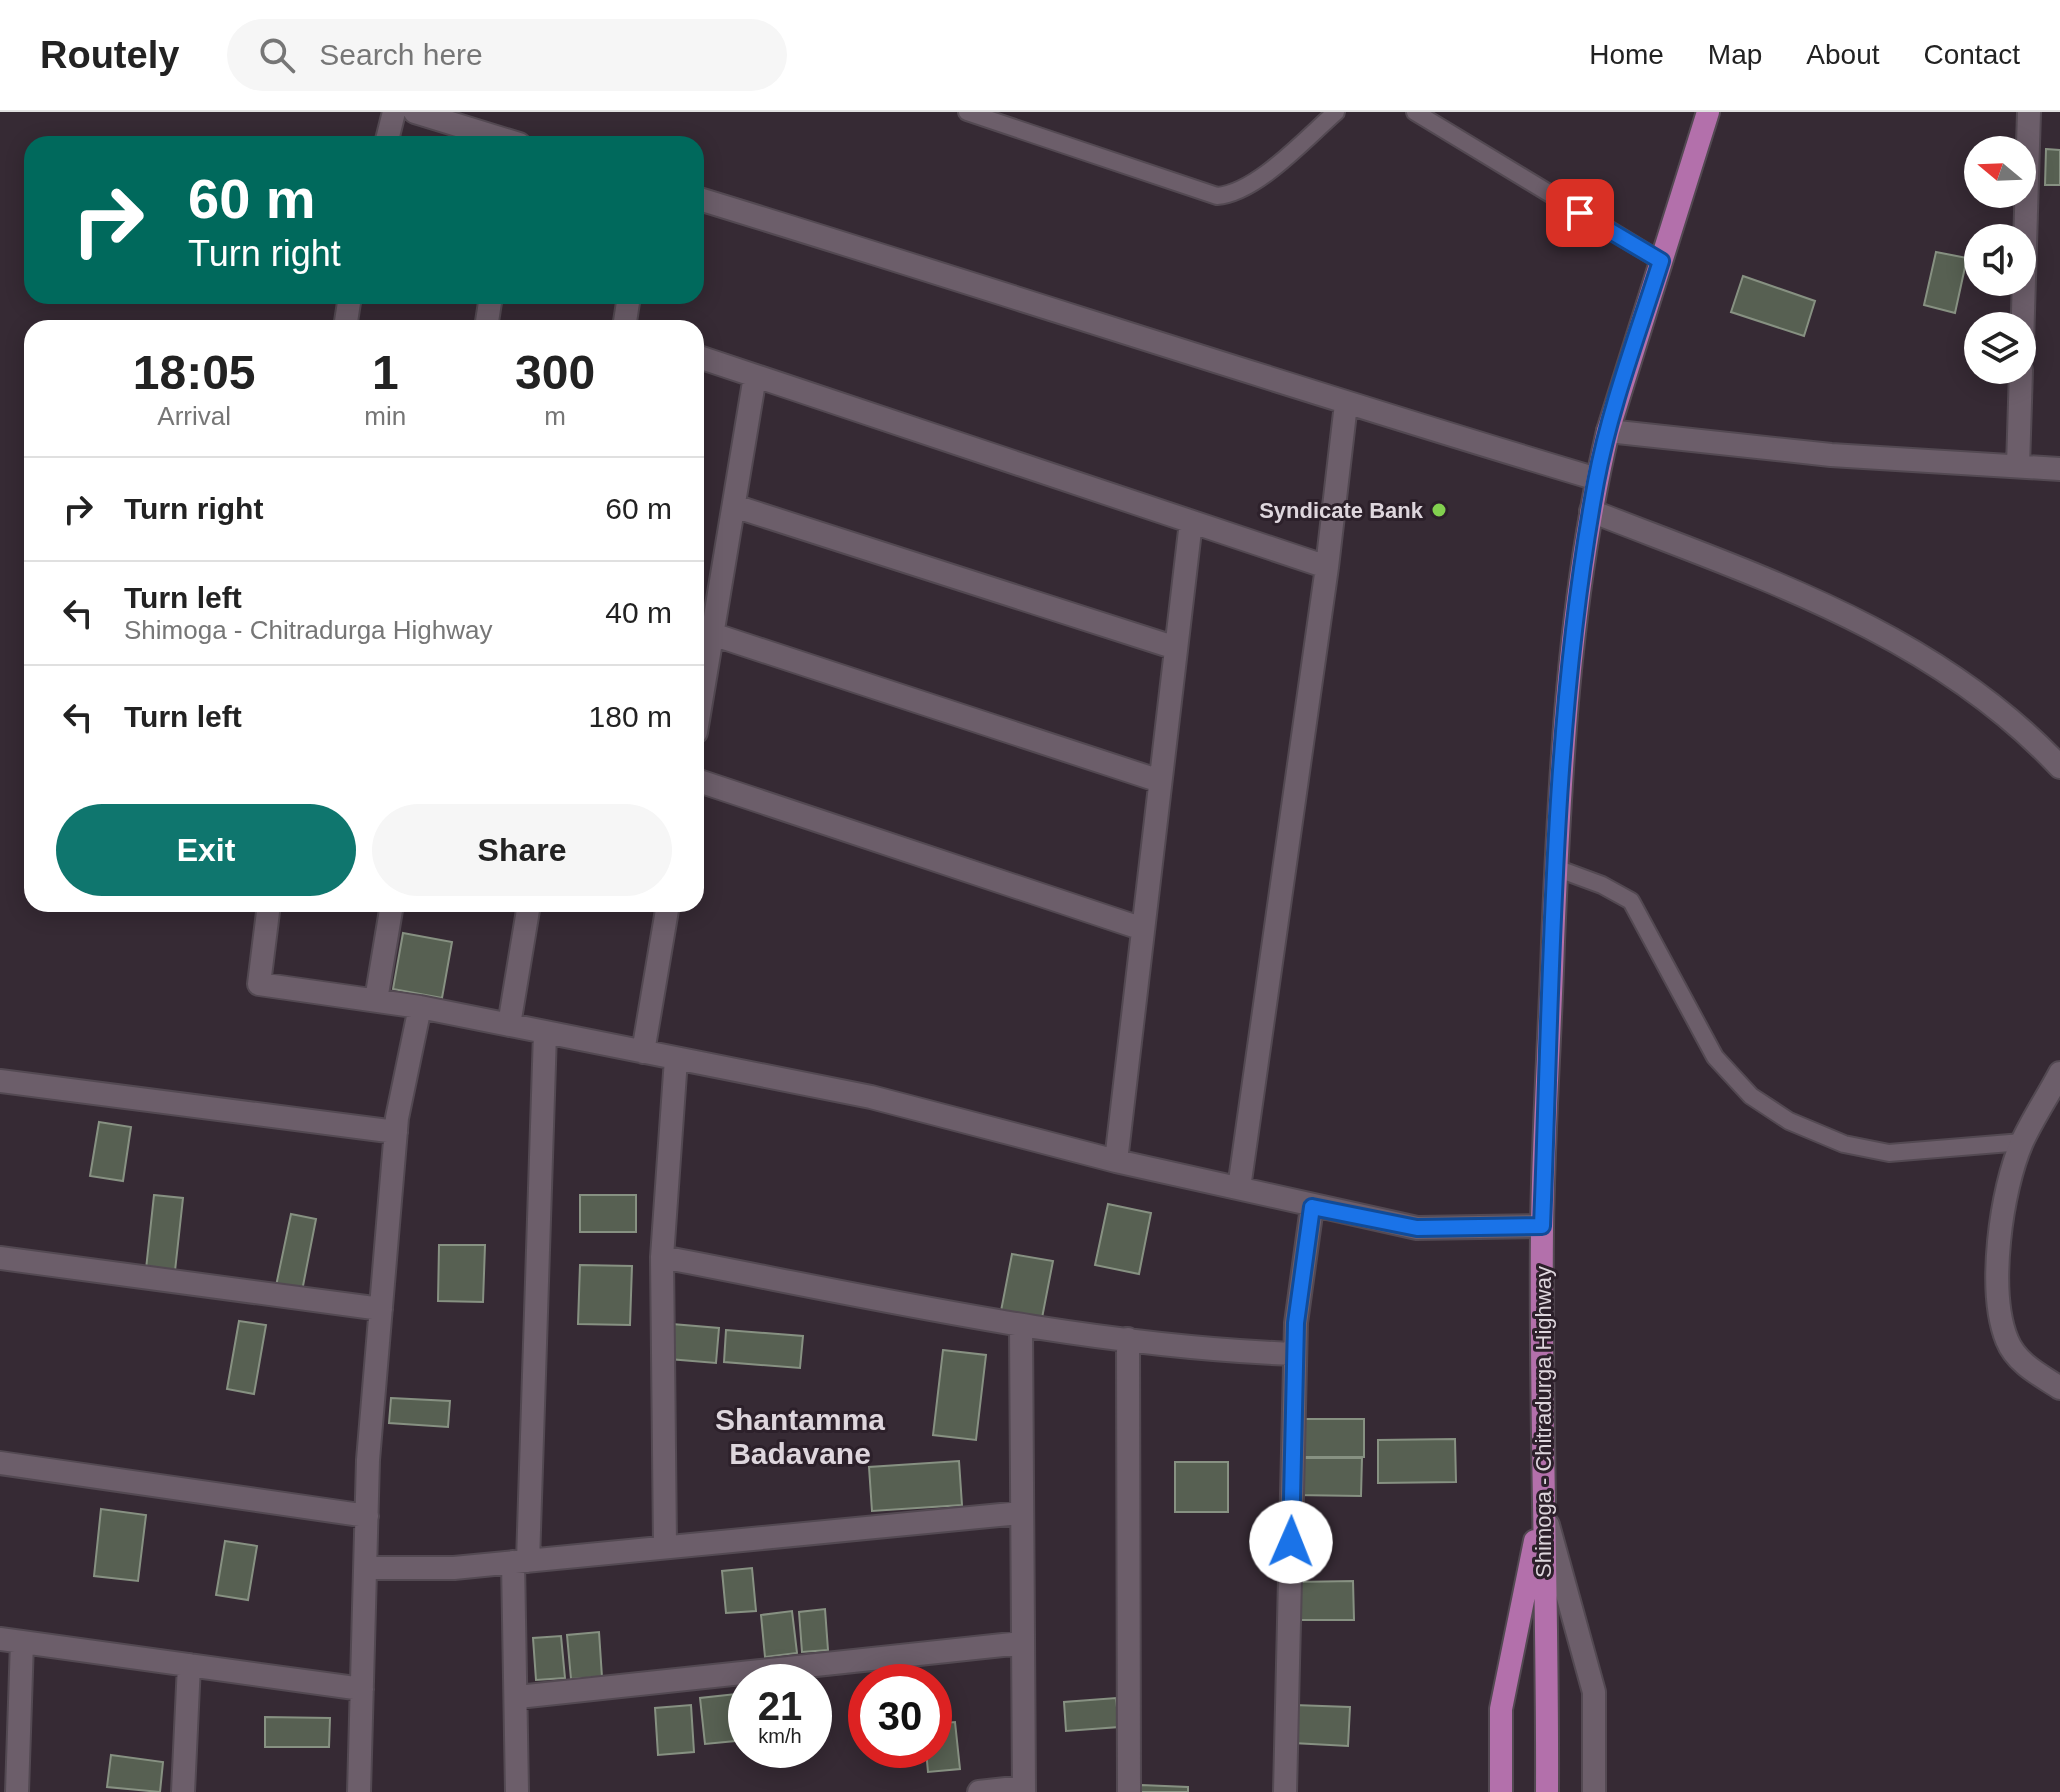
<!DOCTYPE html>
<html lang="en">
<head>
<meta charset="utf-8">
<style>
	body { margin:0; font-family:Helvetica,sans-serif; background:#f6f6f6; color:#222; height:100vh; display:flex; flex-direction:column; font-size:30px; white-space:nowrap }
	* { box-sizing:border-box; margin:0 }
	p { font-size:26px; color:#767676 }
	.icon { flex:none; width:44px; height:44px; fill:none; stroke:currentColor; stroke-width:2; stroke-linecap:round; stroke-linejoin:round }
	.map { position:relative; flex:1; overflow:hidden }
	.drawer { position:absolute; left:24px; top:208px; width:680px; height:592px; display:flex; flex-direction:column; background:#fff; border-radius:24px; box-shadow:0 4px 20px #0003 }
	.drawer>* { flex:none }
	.top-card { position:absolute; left:24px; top:24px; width:680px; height:168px; border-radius:24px; box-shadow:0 4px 20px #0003; background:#00695c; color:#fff; overflow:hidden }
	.needle { width:52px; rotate:289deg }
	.controls { position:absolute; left:1964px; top:24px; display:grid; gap:16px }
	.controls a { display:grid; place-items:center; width:72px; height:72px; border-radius:50%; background:#fff; box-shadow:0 4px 20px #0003; font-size:40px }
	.speed { position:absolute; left:728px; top:1552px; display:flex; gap:16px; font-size:40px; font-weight:700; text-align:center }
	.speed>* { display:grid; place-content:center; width:104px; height:104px; border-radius:50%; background:#fff; box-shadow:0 4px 20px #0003; line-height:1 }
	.speed small { font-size:20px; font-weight:400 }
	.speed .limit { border:12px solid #d22; background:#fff; color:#111 }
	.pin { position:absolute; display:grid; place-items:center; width:68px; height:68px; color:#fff; margin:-34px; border-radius:16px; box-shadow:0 4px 12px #0006 }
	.me { position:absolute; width:88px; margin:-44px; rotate:1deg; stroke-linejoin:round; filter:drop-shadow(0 0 6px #0008) }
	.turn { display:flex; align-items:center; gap:28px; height:168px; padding:0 32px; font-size:36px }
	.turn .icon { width:104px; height:104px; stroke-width:2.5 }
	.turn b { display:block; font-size:56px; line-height:68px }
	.eta { display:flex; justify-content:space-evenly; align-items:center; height:136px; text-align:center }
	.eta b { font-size:48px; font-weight:700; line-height:56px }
	.action { display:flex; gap:16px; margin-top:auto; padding:16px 32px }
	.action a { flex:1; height:92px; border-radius:48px; background:#0f766e; color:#fff; font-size:32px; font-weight:700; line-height:92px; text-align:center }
	.action a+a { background:#f6f6f6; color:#222 }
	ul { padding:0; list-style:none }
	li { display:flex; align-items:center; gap:24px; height:104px; padding:0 32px; border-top:2px solid #e0e0e0 }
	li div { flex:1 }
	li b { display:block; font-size:30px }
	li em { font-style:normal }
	header { display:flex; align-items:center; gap:48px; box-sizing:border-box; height:112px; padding:0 40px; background:#fff; border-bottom:2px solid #e0e0e0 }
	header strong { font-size:38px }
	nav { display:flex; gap:44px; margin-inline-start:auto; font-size:28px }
	.search { width:560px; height:72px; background:#f6f6f6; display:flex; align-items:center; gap:20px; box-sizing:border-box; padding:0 28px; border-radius:44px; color:#767676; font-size:30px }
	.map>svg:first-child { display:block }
	.building { fill:#576052; stroke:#879182; stroke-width:2 }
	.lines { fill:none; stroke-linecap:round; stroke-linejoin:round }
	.service-casing { stroke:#534952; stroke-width:20 }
	.minor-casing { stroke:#534952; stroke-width:26 }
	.tertiary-casing { stroke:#534952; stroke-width:26 }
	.primary-casing { stroke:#534952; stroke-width:26 }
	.service { stroke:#6c5e6a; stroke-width:16 }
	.minor { stroke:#6c5e6a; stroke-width:22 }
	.tertiary { stroke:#6c5e6a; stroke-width:22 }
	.primary { stroke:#b370ab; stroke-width:22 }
	.route-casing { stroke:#114b97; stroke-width:20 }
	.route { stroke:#1a73e8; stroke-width:14 }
	.poi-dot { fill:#82d04f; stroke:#2c202a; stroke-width:3 }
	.labels { text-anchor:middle; stroke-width:6; stroke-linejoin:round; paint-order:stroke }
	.poi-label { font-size:22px; font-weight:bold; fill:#ded6dd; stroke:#2c202a; text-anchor:end }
	.street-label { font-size:22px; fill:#ded6dd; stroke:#2c202a }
	.district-label { font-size:30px; font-weight:bold; fill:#ded6dd; stroke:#2c202a }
</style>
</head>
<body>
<header>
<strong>Routely</strong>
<div class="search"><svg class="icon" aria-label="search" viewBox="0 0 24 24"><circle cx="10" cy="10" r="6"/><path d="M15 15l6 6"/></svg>Search here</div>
<nav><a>Home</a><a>Map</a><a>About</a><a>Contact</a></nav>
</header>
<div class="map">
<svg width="2060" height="1680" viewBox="0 0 2060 1680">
	<rect width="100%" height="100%" fill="#362a34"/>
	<path class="building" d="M2046,37L2060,38V73H2045Z
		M1936,140L1967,146L1955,201L1924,193Z
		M1743,164L1815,189L1804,224L1731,200Z
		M403,821L452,830L442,886L393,877Z
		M99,1010L131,1015L123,1069L90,1064Z
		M154,1083L183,1086L175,1159L146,1157Z
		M580,1083H636V1120H580Z
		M1108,1092L1151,1101L1139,1162L1095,1153Z
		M291,1102L316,1107L302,1179L276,1174Z
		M439,1133H485L483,1190L438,1189Z
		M1012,1142L1053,1149L1042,1206L1001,1199Z
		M580,1153L632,1154L630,1213L578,1212Z
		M239,1209L266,1213L254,1282L227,1277Z
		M672,1212L719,1216L716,1251L669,1247Z
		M726,1218L803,1224L800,1256L724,1250Z
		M943,1238L986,1243L976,1328L933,1323Z
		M391,1286L450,1289L448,1315L389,1311Z
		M1297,1307H1364V1345H1296Z
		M1455,1327L1456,1370L1378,1371V1328Z
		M1293,1346H1362L1361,1384L1294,1383Z
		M959,1349L962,1393L872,1399L869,1355Z
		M1175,1350H1228V1400H1175Z
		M101,1397L146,1403L138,1469L94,1464Z
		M225,1429L257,1434L248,1488L216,1483Z
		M752,1456L756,1499L726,1501L722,1459Z
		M1353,1469L1354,1508H1295V1470Z
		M825,1497L828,1538L802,1540L799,1500Z
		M792,1499L797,1541L765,1545L761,1503Z
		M599,1520L602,1565L571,1567L567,1523Z
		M561,1524L565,1566L536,1568L533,1526Z
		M745,1581L746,1628L705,1632L700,1586Z
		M1116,1586L1119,1615L1066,1619L1064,1590Z
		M691,1593L694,1640L658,1643L655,1596Z
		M1294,1593L1350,1595L1348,1634L1293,1631Z
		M265,1605L330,1606L329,1635H265Z
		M955,1610L960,1657L928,1660L926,1638H934V1612Z
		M111,1643L163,1650L160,1680L107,1675Z
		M1141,1673L1188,1675V1680H1141Z"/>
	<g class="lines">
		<defs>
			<path id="service" d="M967,0L1217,84C1257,81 1306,26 1336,0
				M1415,0L1661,149
				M1556,756L1602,773L1631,789L1715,945L1751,984L1789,1009L1844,1032L1889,1041L2022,1030"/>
			<path id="minor" d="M415,0L519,32
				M386,32L394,0
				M696,86C997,178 1295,277 1597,367
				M345,216L350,184
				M486,216L491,184
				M624,216L629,184
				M2022,233L2029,0
				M696,244L1327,455
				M1608,319L1831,343L2060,357
				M2018,354L2021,258
				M734,394L1176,536
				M1591,399C1759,465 1934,520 2060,655
				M712,522L1160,669
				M696,620L755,264
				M696,668L1143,817
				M269,792L259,872L420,895L871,985L1116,1049L1417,1116L1542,1114
				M376,888L392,792
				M509,913L529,792
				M643,940L668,792
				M2060,961C2048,984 2033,1006 2022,1030C2001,1078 1987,1179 2007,1228C2016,1251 2040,1263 2060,1276
				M0,969L396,1020
				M1116,1049L1191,410
				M1239,1076L1327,455L1346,292
				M662,1145C872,1185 1082,1234 1295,1242
				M0,1146L381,1197
				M1021,1214L1024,1680
				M1128,1227L1129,1680
				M0,1351L367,1404
				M665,1433L662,1145L676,947
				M528,1449L545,921
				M513,1450L517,1680
				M366,1456H454L1020,1401
				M0,1527L362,1577
				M518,1585L1021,1531
				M17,1680L22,1530
				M183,1680L189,1553
				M359,1680L368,1348L397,1006L420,895
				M979,1680L1023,1675
				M1285,1680L1296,1211L1312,1095"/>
			<path id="tertiary" d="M1548,1413L1594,1580V1680"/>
			<path id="primary" d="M1501,1680V1597L1535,1429
				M1547,1680C1548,1493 1540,1305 1542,1118C1543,1022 1550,926 1553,830C1560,660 1569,486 1608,319L1708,0"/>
		</defs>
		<use href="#service" class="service-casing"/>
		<use href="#minor" class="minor-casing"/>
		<use href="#tertiary" class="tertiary-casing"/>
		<use href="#primary" class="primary-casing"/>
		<use href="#service" class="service"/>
		<use href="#minor" class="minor"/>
		<use href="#tertiary" class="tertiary"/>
		<use href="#primary" class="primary"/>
	</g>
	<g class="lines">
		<defs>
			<path id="route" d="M1291,1430L1296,1211L1312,1095L1417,1116L1542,1114C1552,867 1551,614 1596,370C1610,295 1638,222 1661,149L1580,101"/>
		</defs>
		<use href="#route" class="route-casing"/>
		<use href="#route" class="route"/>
	</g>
	<circle class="poi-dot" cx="1439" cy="398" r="8"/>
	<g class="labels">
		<g class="poi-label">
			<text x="1423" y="406">Syndicate Bank</text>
		</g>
		<g class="street-label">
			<text transform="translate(1543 1310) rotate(-90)" y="8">Shimoga - Chitradurga Highway</text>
		</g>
		<g class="district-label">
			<text x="800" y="1318">Shantamma<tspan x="800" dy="34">Badavane</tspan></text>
		</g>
	</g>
</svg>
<div class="controls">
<a><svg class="needle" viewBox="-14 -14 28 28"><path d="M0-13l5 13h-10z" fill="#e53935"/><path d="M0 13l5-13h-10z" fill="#767676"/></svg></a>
<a><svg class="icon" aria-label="sound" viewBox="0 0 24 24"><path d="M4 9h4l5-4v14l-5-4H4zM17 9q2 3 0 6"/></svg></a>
<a><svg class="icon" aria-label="layers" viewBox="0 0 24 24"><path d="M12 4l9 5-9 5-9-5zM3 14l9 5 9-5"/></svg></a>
</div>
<div class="speed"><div>21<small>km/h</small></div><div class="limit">30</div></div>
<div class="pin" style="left:1580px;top:101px;background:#d93025"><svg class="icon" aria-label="arrive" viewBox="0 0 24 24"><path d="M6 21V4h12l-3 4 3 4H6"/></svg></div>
<svg class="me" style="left:1291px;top:1430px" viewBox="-20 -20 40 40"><circle r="19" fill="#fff"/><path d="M0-13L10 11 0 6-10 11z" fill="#1a73e8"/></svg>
<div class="top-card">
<div class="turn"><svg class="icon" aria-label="right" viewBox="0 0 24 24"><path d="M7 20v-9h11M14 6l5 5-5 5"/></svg><div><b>60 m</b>Turn right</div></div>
</div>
<section class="drawer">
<div class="eta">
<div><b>18:05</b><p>Arrival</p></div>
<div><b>1</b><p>min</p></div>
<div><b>300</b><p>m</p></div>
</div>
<ul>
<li><svg class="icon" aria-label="right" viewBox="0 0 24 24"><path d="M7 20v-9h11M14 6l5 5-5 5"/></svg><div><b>Turn right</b></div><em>60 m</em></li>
<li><svg class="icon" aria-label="left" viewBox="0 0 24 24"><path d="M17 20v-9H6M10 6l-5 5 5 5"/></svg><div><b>Turn left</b><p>Shimoga - Chitradurga Highway</p></div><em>40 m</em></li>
<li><svg class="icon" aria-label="left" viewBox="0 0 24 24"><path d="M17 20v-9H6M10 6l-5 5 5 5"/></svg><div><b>Turn left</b></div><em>180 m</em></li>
</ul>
<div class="action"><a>Exit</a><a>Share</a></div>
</section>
</div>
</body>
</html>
